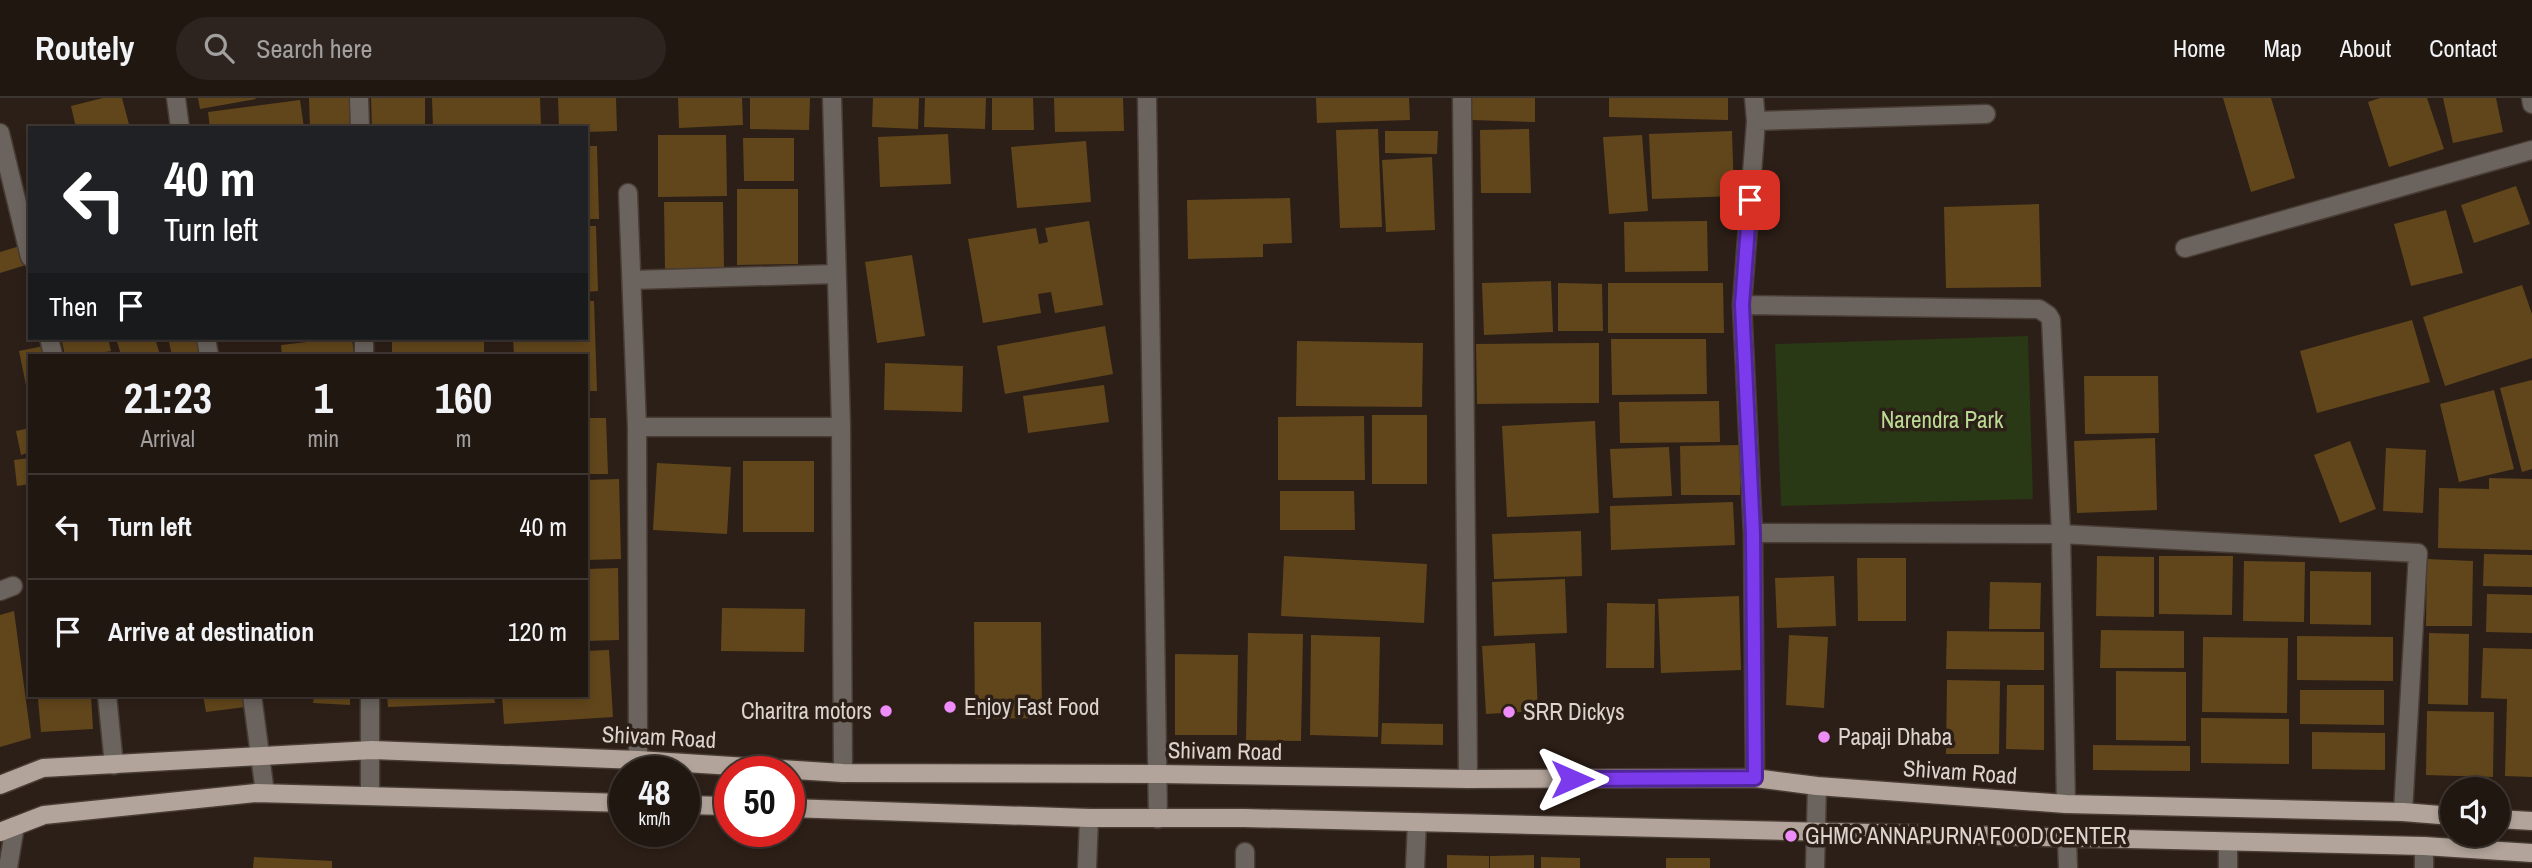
<!DOCTYPE html>
<html lang="en">
<head>
<meta charset="utf-8">
<style>
	body { margin:0; font-family:"Archivo Narrow",sans-serif; background:#2d241f; color:#f1f3f6; height:100vh; display:flex; flex-direction:column; font-size:26px; white-space:nowrap }
	* { box-sizing:border-box; margin:0 }
	p { font-size:23px; color:#a29f9f }
	.icon { flex:none; width:38px; height:38px; fill:none; stroke:currentColor; stroke-width:2; stroke-linecap:round; stroke-linejoin:round }
	.map { position:relative; flex:1; overflow:hidden }
	.panel { position:absolute; left:28px; top:256px; width:560px; height:343px; display:flex; flex-direction:column; background:#211711; border-radius:0px; box-shadow:0 4px 10px #0003,0 0 0 2px #3e3631 }
	.panel>* { flex:none }
	.top-card { position:absolute; left:28px; top:28px; width:560px; height:214px; border-radius:0px; box-shadow:0 4px 10px #0003,0 0 0 2px #3e3631; background:#202124; color:#fff; overflow:hidden }
	.tools { position:absolute; left:2440px; top:679px; display:grid; gap:14px }
	.tools a { display:grid; place-items:center; width:70px; height:70px; border-radius:50%; background:#211711; box-shadow:0 4px 10px #0003,0 0 0 2px #3e3631; font-size:35px }
	.speed { position:absolute; left:609px; top:658px; display:flex; gap:14px; font-size:35px; font-weight:700; text-align:center }
	.speed>* { display:grid; place-content:center; width:91px; height:91px; border-radius:50%; background:#211711; box-shadow:0 4px 10px #0003,0 0 0 2px #3e3631; line-height:1 }
	.speed small { font-size:18px; font-weight:400 }
	.speed .limit { border:10px solid #d22; background:#fff; color:#111 }
	.pin { position:absolute; display:grid; place-items:center; width:60px; height:60px; color:#fff; margin:-30px; border-radius:14px; box-shadow:0 4px 10px #0006 }
	.me { position:absolute; width:77px; margin:-38px; rotate:90deg; stroke-linejoin:round; filter:drop-shadow(0 0 5px #0008) }
	.turn { display:flex; align-items:center; gap:24px; height:147px; padding:0 21px; font-size:32px }
	.turn .icon { width:91px; height:91px; stroke-width:2.5 }
	.turn b { display:block; font-size:49px; line-height:60px }
	.then { display:flex; align-items:center; height:66px; padding:0 21px; background:#0003; gap:14px; font-size:26px }
	.eta { display:flex; justify-content:space-evenly; align-items:center; height:119px; text-align:center }
	.eta b { font-size:42px; font-weight:700; line-height:49px }
	ul { padding:0; list-style:none }
	li { display:flex; align-items:center; gap:21px; height:105px; padding:0 21px; border-top:2px solid #3e3631 }
	li div { flex:1 }
	li b { display:block; font-size:26px }
	li em { font-style:normal }
	header { display:flex; align-items:center; gap:42px; box-sizing:border-box; height:98px; padding:0 35px; background:#211711; border-bottom:2px solid #3e3631 }
	header strong { font-size:33px }
	nav { display:flex; gap:38px; margin-inline-start:auto; font-size:24px }
	.search { width:490px; height:63px; background:#2d241f; display:flex; align-items:center; gap:18px; box-sizing:border-box; padding:0 24px; border-radius:38px; color:#a29f9f; font-size:26px }
	.map>svg:first-child { display:block }
	.green { fill:#293815 }
	.building { fill:#61461b }
	.lines { fill:none; stroke-linecap:round; stroke-linejoin:round }
	.minor-casing { stroke:#483c34; stroke-width:21 }
	.major-casing { stroke:#483c34; stroke-width:21 }
	.minor { stroke:#6a635e; stroke-width:18 }
	.major { stroke:#b2a49a; stroke-width:18 }
	.route-casing { stroke:#51269a; stroke-width:18 }
	.route { stroke:#7c3aed; stroke-width:12 }
	.poi-dot { fill:#ee8cf9; stroke:#2c1f17; stroke-width:2.5 }
	.labels { text-anchor:middle; stroke-width:7; stroke-linejoin:round; paint-order:stroke }
	.park-label { font-size:23px; fill:#bbdb95; stroke:#2c1f17 }
	.poi-label { font-size:23px; fill:#ddd4ce; stroke:#2c1f17; text-anchor:start }
	.street-label { font-size:23px; fill:#ddd4ce; stroke:#2c1f17 }
</style>
</head>
<body>
<header>
<strong>Routely</strong>
<div class="search"><svg class="icon" aria-label="search" viewBox="0 0 24 24"><circle cx="10" cy="10" r="6"/><path d="M15 15l6 6"/></svg>Search here</div>
<nav><a>Home</a><a>Map</a><a>About</a><a>Contact</a></nav>
</header>
<div class="map">
<svg width="2532" height="770" viewBox="0 0 2532 770">
	<rect width="100%" height="100%" fill="#2c1f17"/>
	<path class="green" d="M2028,238L2033,401L1781,408L1775,246Z"/>
	<path class="building" d="M103,0H122L130,30H76L71,8Z
		M198,0H255L256,1L200,11Z
		M309,0H351L352,30H310Z
		M371,0H425V30H372Z
		M432,0H540L541,28L433,30Z
		M558,0H616L617,33L586,34V30H559Z
		M678,0H742L743,27L679,30Z
		M750,0H810L809,32L750,31Z
		M873,0H919L918,31L872,29Z
		M925,0H986L985,31L924,29Z
		M992,0H1033L1034,32H992Z
		M1054,0H1123L1124,33L1055,34Z
		M1316,0H1409L1410,22L1317,25Z
		M1471,0H1535V24L1471,22Z
		M1609,0H1728V22L1609,19Z
		M2223,0H2271L2295,80L2251,94Z
		M2380,0H2427L2444,51L2389,69L2368,4Z
		M2443,0H2496L2503,34L2453,45Z
		M300,2L304,30H210L208,14Z
		M1378,31L1382,129L1340,130L1336,32Z
		M1529,31L1531,95H1481L1480,32Z
		M1385,33H1438L1437,56L1385,55Z
		M1732,33L1734,98L1652,101L1649,36Z
		M948,36L951,86L880,89L878,39Z
		M658,37H726L727,98L658,99Z
		M1642,37L1648,113L1609,116L1603,39Z
		M743,40H794V83H744Z
		M1086,43L1091,104L1017,110L1011,49Z
		M586,48H597L599,121H586Z
		M1432,59L1435,132L1386,134L1382,62Z
		M2516,88L2530,126L2474,145L2461,107Z
		M737,91H798V166L737,167Z
		M1290,100L1292,145L1263,146V159L1188,161L1187,102Z
		M664,104H723L724,170L665,171Z
		M2039,106L2041,189L1946,190L1944,109Z
		M2446,112L2463,175L2411,188L2394,126Z
		M1089,123L1103,207L1055,215L1051,194L1038,196L1041,215L983,225L968,141L1036,130L1039,146L1048,144L1045,130Z
		M1707,123L1708,173L1625,174L1624,124Z
		M586,128H596L598,193L586,194Z
		M20,148L26,167L0,175V154Z
		M912,157L925,238L877,245L865,164Z
		M1551,183L1553,234L1484,237L1482,185Z
		M1558,185L1602,186L1603,233H1558Z
		M1608,185H1723L1724,235H1608Z
		M2522,187L2532,216V260L2445,288L2423,219Z
		M586,203H594L597,293H586V257H514L513,240H586Z
		M2412,222L2430,284L2317,315L2300,253Z
		M1105,228L1113,276L1005,296L997,248Z
		M61,240H108L111,253L89,257H65Z
		M116,240H155L160,257H121Z
		M168,240H201L205,257H172Z
		M342,240H352L354,257H282L281,247Z
		M392,240H484V257H392Z
		M1611,241H1706L1707,296L1612,297Z
		M1297,243L1423,245L1422,309L1296,308Z
		M1599,245V305L1477,306L1476,246Z
		M48,247L50,257H30V287H26L19,253Z
		M885,265L963,268L962,314L884,312Z
		M2084,278H2158L2159,335L2085,336Z
		M2532,282V371L2522,374L2500,290Z
		M1104,287L1109,324L1028,335L1023,298Z
		M2494,292L2514,371L2459,384L2440,306Z
		M1719,303L1720,344L1620,345L1619,304Z
		M1372,317H1427V386H1372Z
		M1364,318L1365,382H1278V319Z
		M586,320H606L608,376H586Z
		M1595,323L1599,415L1507,419L1502,328Z
		M30,330V354L21,357L16,333Z
		M2155,340L2157,412L2077,415L2074,343Z
		M2350,343L2376,411L2340,425L2314,357Z
		M1740,347V397H1681L1680,348Z
		M1669,349L1672,398L1613,400L1610,351Z
		M2386,350L2426,352L2423,415L2383,413Z
		M30,360V386L17,388L14,362Z
		M743,363H814V434H743Z
		M657,365L731,369L727,436L653,432Z
		M2489,380L2532,381V452L2438,450L2439,390L2489,391Z
		M619,381L621,461L586,462V382Z
		M1280,393H1354L1355,432H1280Z
		M1733,404L1735,447L1611,452L1610,408Z
		M1581,433L1582,478L1494,481L1492,436Z
		M2484,456L2532,457V489L2483,488Z
		M1284,458L1427,466L1424,525L1281,518Z
		M2097,458L2154,459V519L2096,518Z
		M2159,458H2233L2232,517L2159,516Z
		M1857,460H1906V523H1858Z
		M2427,461L2473,463L2472,528H2426Z
		M2244,463L2305,464L2304,524L2243,523Z
		M618,470L619,542L586,543V471Z
		M2310,473L2371,474V527L2310,526Z
		M1834,478L1836,528L1777,530L1775,480Z
		M1565,481L1567,535L1494,538L1492,484Z
		M1990,484L2041,485L2040,531H1989Z
		M2487,496L2532,497V535L2486,534Z
		M1739,498L1741,572L1661,575L1658,501Z
		M1607,505L1655,506L1654,570H1606Z
		M722,510L805,511L804,554L721,553Z
		M14,513L31,640L0,649V517Z
		M974,524H1041L1042,620L975,621Z
		M2101,532L2184,533V570H2100Z
		M1947,533L2044,534V572L1946,571Z
		M1248,535L1303,536L1301,643L1246,642Z
		M2429,535L2469,536L2468,607L2428,606Z
		M1311,537L1380,539L1378,639L1310,637Z
		M1789,537L1828,539L1824,610L1786,607Z
		M2297,538L2393,539V583L2297,582Z
		M2203,539L2288,540L2287,615L2202,614Z
		M1535,545L1538,613L1486,616L1482,548Z
		M2483,550L2532,551V679L2505,678L2507,601L2481,600Z
		M609,552L613,619L504,626L502,597H586V553Z
		M1175,556L1238,557L1237,637H1175Z
		M2116,573L2186,574V643L2116,642Z
		M1947,582L2000,583L1999,656H1946Z
		M2007,587H2044V652L2006,651Z
		M2300,592H2384V627L2300,626Z
		M203,597H243L245,609L206,614Z
		M314,597H350V607L313,605Z
		M387,597H494L495,605L388,609Z
		M91,598L93,631L41,634L38,601Z
		M2427,613L2494,614L2493,679L2426,677Z
		M2201,620L2289,621V666L2201,665Z
		M1382,625L1443,626V647L1381,646Z
		M2312,634L2385,635V672L2312,671Z
		M2093,647L2190,648V673L2093,672Z
		M1447,757L1489,758V770H1447Z
		M1534,757V770H1490V758Z
		M254,759L332,763V770H253Z
		M1541,759L1580,760V770H1541Z
		M1666,760H1710V770H1666Z"/>
	<g class="lines">
		<defs>
			<path id="minor" d="M176,0L180,30
				M359,0L360,30
				M832,0L841,329L843,675
				M1147,0L1158,721
				M1462,0L1468,681
				M1754,0L1756,23L1742,207L1753,435L1755,680
				M2531,0L2532,6
				M1756,23L1986,16
				M0,35L30,159
				M628,95L637,329L638,662
				M2185,150L2532,52
				M632,182L836,176
				M1742,207L2039,211L2048,217L2051,222L2061,436L2066,706
				M49,240L53,257
				M206,240L209,257
				M364,240V257
				M637,329H841
				M1753,435L2061,436L2418,455L2403,714
				M0,493L13,488
				M107,597L114,667
				M252,597L265,695
				M370,697V597
				M2067,741L2068,770
				M2424,748V770
				M8,770L15,728
				M1087,770L1089,720
				M1245,770V754
				M1415,770L1417,724
				M1815,770L1817,688
				M2228,770V745"/>
			<path id="major" d="M0,687L43,670L372,652L638,662L843,675L1159,676L1468,681L1755,680L1817,688L2066,706L2403,714L2452,718
				M684,707L730,708
				M789,710L1089,720H1244L2424,748L2532,755
				M2497,721L2532,723
				M0,734L44,717L256,695L625,705"/>
		</defs>
		<use href="#minor" class="minor-casing"/>
		<use href="#major" class="major-casing"/>
		<use href="#minor" class="minor"/>
		<use href="#major" class="major"/>
	</g>
	<g class="lines">
		<defs>
			<path id="route" d="M1572,681L1755,680L1753,435L1742,207L1750,102"/>
		</defs>
		<use href="#route" class="route-casing"/>
		<use href="#route" class="route"/>
	</g>
	<g class="poi-dot">
		<circle cx="950" cy="609" r="7"/>
		<circle cx="886" cy="613" r="7"/>
		<circle cx="1509" cy="614" r="7"/>
		<circle cx="1824" cy="639" r="7"/>
		<circle cx="1791" cy="738" r="7"/>
	</g>
	<g class="labels">
		<g class="park-label">
			<text x="1942" y="330">Narendra Park</text>
		</g>
		<g class="poi-label">
			<text x="964" y="617">Enjoy Fast Food</text>
			<text x="872" y="621" text-anchor="end">Charitra motors</text>
			<text x="1523" y="622">SRR Dickys</text>
			<text x="1838" y="647">Papaji Dhaba</text>
			<text x="1805" y="746">GHMC ANNAPURNA FOOD CENTER</text>
		</g>
		<g class="street-label">
			<text transform="translate(659 639) rotate(3)" y="8">Shivam Road</text>
			<text transform="translate(1225 653) rotate(1)" y="8">Shivam Road</text>
			<text transform="translate(1960 674) rotate(4)" y="8">Shivam Road</text>
		</g>
	</g>
</svg>
<div class="tools">
<a><svg class="icon" aria-label="sound" viewBox="0 0 24 24"><path d="M4 9h4l5-4v14l-5-4H4zM17 9q2 3 0 6"/></svg></a>
</div>
<div class="speed"><div>48<small>km/h</small></div><div class="limit">50</div></div>
<div class="pin" style="left:1750px;top:102px;background:#d93025"><svg class="icon" aria-label="arrive" viewBox="0 0 24 24"><path d="M6 21V4h12l-3 4 3 4H6"/></svg></div>
<svg class="me" style="left:1572px;top:681px" viewBox="-20 -20 40 40"><path d="M0-17L14 15 0 8-14 15z" fill="#7c3aed" stroke="#fff" stroke-width="4"/></svg>
<div class="top-card">
<div class="turn"><svg class="icon" aria-label="left" viewBox="0 0 24 24"><path d="M17 20v-9H6M10 6l-5 5 5 5"/></svg><div><b>40 m</b>Turn left</div></div>
<div class="then">Then<svg class="icon" aria-label="arrive" viewBox="0 0 24 24"><path d="M6 21V4h12l-3 4 3 4H6"/></svg></div>
</div>
<section class="panel">
<div class="eta">
<div><b>21:23</b><p>Arrival</p></div>
<div><b>1</b><p>min</p></div>
<div><b>160</b><p>m</p></div>
</div>
<ul>
<li><svg class="icon" aria-label="left" viewBox="0 0 24 24"><path d="M17 20v-9H6M10 6l-5 5 5 5"/></svg><div><b>Turn left</b></div><em>40 m</em></li>
<li><svg class="icon" aria-label="arrive" viewBox="0 0 24 24"><path d="M6 21V4h12l-3 4 3 4H6"/></svg><div><b>Arrive at destination</b></div><em>120 m</em></li>
</ul>
</section>
</div>
</body>
</html>
